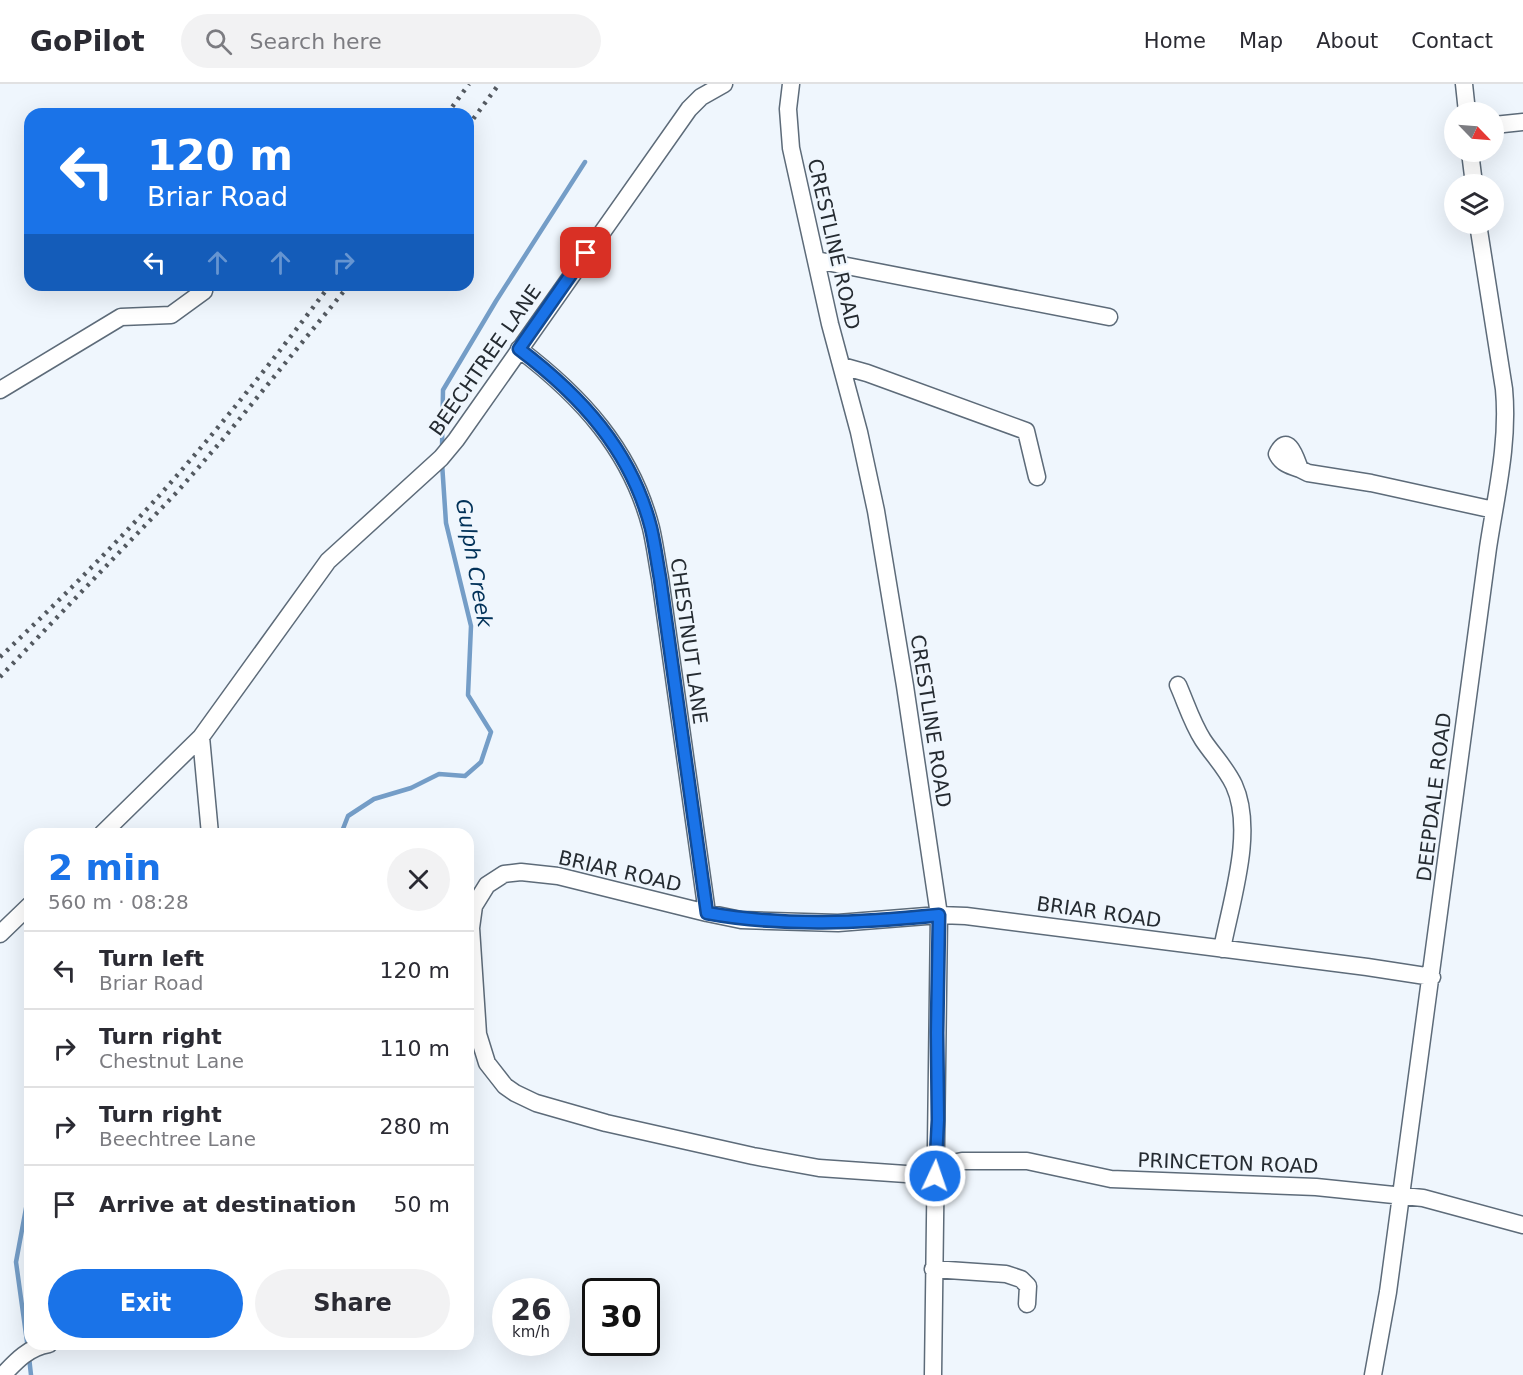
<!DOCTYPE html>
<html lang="en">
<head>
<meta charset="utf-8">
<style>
	body { margin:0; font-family:"DejaVu Sans",sans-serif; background:#f2f2f3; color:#2b2b33; height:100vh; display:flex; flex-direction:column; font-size:22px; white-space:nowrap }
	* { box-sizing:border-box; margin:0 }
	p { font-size:20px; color:#7c7c81 }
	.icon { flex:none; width:33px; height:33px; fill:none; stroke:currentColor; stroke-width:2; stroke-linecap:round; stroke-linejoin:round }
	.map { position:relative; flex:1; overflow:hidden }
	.details { position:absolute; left:24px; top:744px; width:450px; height:522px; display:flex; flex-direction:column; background:#fff; border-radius:18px; box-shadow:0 6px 24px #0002 }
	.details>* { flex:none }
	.top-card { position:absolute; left:24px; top:24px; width:450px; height:183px; border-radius:18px; box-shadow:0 6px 24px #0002; background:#1a73e8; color:#fff; overflow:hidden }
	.needle { width:39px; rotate:115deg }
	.buttons { position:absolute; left:1444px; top:18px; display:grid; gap:12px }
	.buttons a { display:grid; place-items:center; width:60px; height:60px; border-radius:50%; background:#fff; box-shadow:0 6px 24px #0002; font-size:30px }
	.speed { position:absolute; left:492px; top:1194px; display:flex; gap:12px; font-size:30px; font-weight:700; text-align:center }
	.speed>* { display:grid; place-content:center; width:78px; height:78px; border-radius:50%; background:#fff; box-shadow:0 6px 24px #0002; line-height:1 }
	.speed small { font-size:15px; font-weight:400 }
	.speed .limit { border:3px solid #111; border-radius:9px; background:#fff; color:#111 }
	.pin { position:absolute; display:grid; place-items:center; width:51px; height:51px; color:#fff; margin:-26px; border-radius:12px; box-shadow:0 3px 9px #0006 }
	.me { position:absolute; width:66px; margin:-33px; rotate:3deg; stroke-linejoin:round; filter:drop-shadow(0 0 4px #0008) }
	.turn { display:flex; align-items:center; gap:21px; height:126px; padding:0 24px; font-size:27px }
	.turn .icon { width:78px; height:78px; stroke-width:2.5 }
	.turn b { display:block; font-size:42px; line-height:51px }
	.lanes { display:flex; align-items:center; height:57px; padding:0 24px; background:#0003; justify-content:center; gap:30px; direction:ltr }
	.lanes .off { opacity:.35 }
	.round { display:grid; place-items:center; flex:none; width:63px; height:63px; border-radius:32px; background:#f2f2f3 }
	.headline { display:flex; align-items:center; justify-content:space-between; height:102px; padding:0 24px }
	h1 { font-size:36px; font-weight:700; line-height:45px; color:#1a73e8 }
	.cta { display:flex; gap:12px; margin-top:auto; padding:12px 24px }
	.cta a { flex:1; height:69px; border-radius:36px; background:#1a73e8; color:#fff; font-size:24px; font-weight:700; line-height:69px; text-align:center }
	.cta a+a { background:#f2f2f3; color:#2b2b33 }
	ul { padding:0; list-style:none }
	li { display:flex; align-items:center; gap:18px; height:78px; padding:0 24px; border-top:2px solid #e1e1e2 }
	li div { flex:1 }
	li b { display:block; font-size:22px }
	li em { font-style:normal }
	header { display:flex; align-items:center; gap:36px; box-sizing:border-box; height:84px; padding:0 30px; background:#fff; border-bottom:2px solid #e1e1e2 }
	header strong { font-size:28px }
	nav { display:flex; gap:33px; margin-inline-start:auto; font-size:21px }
	.search { width:420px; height:54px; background:#f2f2f3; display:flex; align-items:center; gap:15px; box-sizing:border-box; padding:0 21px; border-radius:33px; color:#7c7c81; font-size:22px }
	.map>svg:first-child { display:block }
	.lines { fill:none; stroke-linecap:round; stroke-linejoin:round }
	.stream { stroke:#749dc7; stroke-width:4.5 }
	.minor-casing { stroke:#5d6b79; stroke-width:19 }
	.minor { stroke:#fff; stroke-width:16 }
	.rail { stroke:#535960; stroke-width:4.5; stroke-dasharray:3 6; stroke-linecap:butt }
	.route-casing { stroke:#114b97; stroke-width:15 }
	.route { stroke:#1a73e8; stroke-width:10 }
	.labels { text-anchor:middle; stroke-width:4.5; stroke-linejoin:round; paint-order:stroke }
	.street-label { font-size:20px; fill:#252b31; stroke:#eff6fd }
	.water-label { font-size:21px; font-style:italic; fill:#013158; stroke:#eff6fd }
</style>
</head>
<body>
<header>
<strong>GoPilot</strong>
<div class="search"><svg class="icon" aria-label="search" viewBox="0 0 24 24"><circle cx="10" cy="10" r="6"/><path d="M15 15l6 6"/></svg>Search here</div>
<nav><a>Home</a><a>Map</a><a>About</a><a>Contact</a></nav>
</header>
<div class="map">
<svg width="1523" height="1291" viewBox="0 0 1523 1291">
	<rect width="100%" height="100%" fill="#eff6fd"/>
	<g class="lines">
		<path class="stream" d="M442,365L443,306L496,217L585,78
			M341,750L348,732L374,715L411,704L439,690L465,692L481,678L491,648L468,611L471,542L446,439L442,379
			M28,1265L16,1178L27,1119L30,1114
			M29,1273L31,1291"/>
		<defs>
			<path id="minor" d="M791,0L788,25L791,64L830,240L859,348L876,427L905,602L939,831L933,1291
				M1464,0L1467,28
				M1494,41L1523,38
				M1470,68L1474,100
				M816,176L1109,233
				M519,265C581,312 631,366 651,444C655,461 657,478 660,494L707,829
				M842,282L867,289L1026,347L1037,393
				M0,306L121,233L171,231L204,207
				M1300,385C1291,382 1282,380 1277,370C1288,347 1296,375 1300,385L1308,389L1371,399L1494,426
				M1178,601C1186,619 1192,639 1203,656C1213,671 1226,684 1234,701C1255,747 1231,817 1222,865
				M201,653L210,750
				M102,750L201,653L328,477L441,374L456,356L689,25L701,13L724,0
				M0,850L30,821
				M1432,893L1367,883L966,832L939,831L838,839L741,836L707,829L558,792L521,788L504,790L487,801L474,822L471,844L478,950L487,979L505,1002L515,1009L536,1019L606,1039L753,1072L819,1084L935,1092L939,1085L948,1080L962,1077H1027L1111,1095L1316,1103L1423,1114L1523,1141
				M933,1185L1006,1190L1021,1195L1028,1202L1027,1220
				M3,1291C16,1277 29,1263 49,1260
				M1373,1291L1388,1208L1488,464C1496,411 1509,359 1504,305L1478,140"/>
		</defs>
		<use href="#minor" class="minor-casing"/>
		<use href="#minor" class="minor"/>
		<path class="rail" d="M447,30L469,0
			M468,42L499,0
			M0,573C54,522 107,469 157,414C218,346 275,274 330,201
			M0,593L178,407L224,354L349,201"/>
	</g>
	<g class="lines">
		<defs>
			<path id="route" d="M586,169L519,265C581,312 631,366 651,444C655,461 657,478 660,494L707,829C784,843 861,839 939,831L937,949L938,1036L935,1092"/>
		</defs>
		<use href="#route" class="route-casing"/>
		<use href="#route" class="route"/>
	</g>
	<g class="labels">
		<g class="street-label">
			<text transform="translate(834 160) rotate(77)" y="7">CRESTLINE ROAD</text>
			<text transform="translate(485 276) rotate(-55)" y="7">BEECHTREE LANE</text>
			<text transform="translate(689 557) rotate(82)" y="7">CHESTNUT LANE</text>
			<text transform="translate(931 637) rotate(81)" y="7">CRESTLINE ROAD</text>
			<text transform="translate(1434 713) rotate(-83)" y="7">DEEPDALE ROAD</text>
			<text transform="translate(620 787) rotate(13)" y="7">BRIAR ROAD</text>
			<text transform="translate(1099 828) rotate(8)" y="7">BRIAR ROAD</text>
			<text transform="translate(1228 1079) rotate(2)" y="7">PRINCETON ROAD</text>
		</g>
		<g class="water-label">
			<text transform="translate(474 479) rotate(80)" y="7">Gulph Creek</text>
		</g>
	</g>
</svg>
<div class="buttons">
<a><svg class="needle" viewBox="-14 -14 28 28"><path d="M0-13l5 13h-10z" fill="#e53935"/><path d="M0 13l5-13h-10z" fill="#7c7c81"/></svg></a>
<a><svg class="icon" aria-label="layers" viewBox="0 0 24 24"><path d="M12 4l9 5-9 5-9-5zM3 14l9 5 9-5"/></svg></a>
</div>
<div class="speed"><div>26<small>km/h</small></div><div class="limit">30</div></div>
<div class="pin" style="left:586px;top:169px;background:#d93025"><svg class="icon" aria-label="arrive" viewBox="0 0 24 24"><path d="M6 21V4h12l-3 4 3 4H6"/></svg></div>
<svg class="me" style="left:935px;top:1092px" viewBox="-20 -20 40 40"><circle r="17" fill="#1a73e8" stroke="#fff" stroke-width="3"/><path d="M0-11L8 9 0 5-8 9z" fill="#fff"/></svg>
<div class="top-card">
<div class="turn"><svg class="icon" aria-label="left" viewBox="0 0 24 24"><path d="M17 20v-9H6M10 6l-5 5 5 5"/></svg><div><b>120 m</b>Briar Road</div></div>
<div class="lanes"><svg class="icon" aria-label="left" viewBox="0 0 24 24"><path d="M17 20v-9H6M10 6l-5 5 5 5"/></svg><svg class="icon off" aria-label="ahead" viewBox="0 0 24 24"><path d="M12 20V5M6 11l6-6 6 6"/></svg><svg class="icon off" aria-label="ahead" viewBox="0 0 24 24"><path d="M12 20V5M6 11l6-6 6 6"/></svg><svg class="icon off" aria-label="right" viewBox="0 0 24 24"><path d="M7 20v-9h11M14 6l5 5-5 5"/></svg></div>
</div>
<section class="details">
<div class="headline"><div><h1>2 min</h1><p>560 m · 08:28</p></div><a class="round"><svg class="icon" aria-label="close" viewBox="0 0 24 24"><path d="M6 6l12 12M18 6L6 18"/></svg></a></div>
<ul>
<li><svg class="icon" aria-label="left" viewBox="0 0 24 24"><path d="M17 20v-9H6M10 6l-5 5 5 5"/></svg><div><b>Turn left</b><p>Briar Road</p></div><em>120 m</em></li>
<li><svg class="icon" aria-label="right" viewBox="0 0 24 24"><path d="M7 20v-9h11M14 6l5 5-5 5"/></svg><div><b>Turn right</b><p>Chestnut Lane</p></div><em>110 m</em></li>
<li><svg class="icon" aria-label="right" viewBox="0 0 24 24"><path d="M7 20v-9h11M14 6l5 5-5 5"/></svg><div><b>Turn right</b><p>Beechtree Lane</p></div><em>280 m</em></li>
<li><svg class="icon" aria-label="arrive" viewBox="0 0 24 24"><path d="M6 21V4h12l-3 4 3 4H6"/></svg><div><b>Arrive at destination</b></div><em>50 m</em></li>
</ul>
<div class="cta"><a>Exit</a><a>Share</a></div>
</section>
</div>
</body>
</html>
